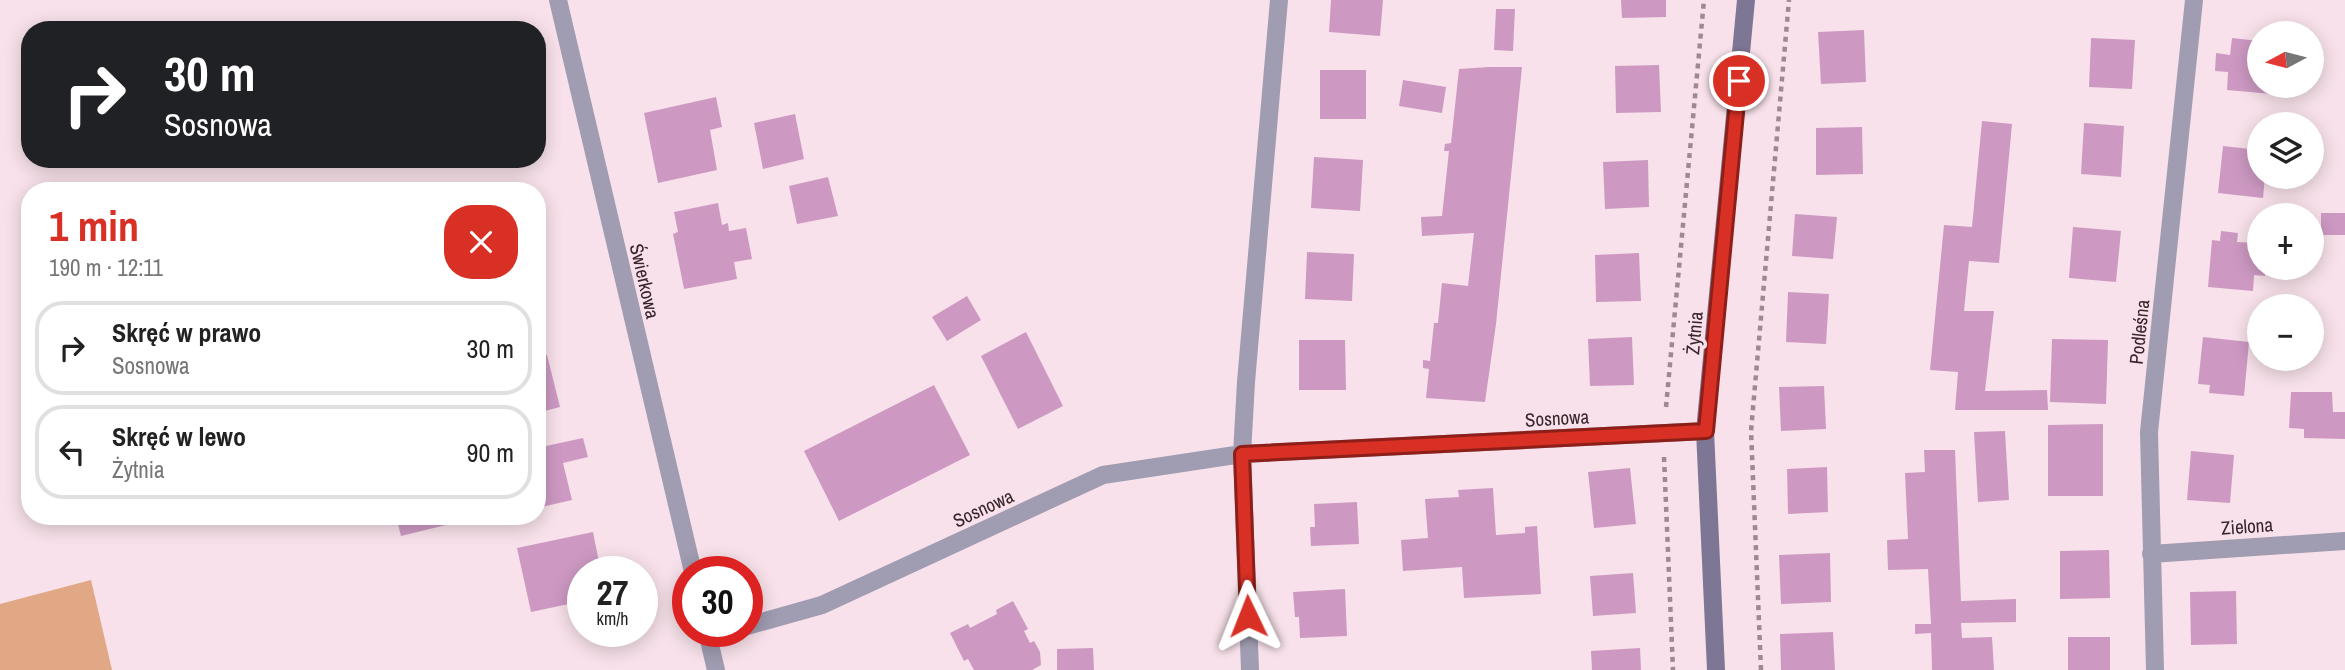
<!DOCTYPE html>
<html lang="pl">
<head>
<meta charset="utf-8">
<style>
	body { margin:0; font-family:"Archivo Narrow",sans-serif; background:#f6f6f6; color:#222; height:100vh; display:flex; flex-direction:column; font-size:26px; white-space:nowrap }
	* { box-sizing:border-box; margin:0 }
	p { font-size:23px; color:#767676 }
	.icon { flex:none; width:38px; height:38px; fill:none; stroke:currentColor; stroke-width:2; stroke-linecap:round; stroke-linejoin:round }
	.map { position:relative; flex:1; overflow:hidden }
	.panel { position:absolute; left:21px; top:182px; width:525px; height:343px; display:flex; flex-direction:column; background:#fff; border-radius:28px; box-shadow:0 4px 18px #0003 }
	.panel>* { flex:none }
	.hud { position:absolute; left:21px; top:21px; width:525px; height:147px; border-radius:28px; box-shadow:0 4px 18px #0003; background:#202124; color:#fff; overflow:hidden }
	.needle { width:46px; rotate:263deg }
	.tools { position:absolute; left:2247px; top:21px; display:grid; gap:14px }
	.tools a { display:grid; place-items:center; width:77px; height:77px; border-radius:50%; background:#fff; box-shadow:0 4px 18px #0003; font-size:35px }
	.speed { position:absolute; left:567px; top:556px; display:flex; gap:14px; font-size:35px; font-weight:700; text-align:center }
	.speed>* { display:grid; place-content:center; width:91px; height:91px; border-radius:50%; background:#fff; box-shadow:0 4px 18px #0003; line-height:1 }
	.speed small { font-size:18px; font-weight:400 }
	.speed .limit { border:10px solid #d22; background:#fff; color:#111 }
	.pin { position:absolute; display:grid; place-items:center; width:60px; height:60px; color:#fff; margin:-30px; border:4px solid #fff; border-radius:50%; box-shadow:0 2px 7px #0007 }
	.me { position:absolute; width:77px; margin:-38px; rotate:358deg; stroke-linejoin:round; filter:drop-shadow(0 0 5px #0008) }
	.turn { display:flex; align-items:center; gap:24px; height:147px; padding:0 28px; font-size:32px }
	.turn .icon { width:91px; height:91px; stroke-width:2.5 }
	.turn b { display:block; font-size:49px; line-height:60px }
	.round { display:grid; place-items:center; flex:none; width:74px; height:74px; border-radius:28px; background:#f6f6f6 }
	.overview { display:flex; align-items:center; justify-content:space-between; height:119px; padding:0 28px }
	h1 { font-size:42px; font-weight:800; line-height:52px; color:#d93025 }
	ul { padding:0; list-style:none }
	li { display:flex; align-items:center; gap:21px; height:94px; margin:0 14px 10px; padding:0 14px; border:4px solid #e0e0e0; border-radius:28px }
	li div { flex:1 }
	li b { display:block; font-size:26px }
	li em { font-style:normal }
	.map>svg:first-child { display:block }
	.green { fill:#e0a885 }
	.building { fill:#cd99c3 }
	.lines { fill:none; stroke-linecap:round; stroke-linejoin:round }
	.path { stroke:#9f8991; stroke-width:4.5; stroke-dasharray:5 5; stroke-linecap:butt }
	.street { stroke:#a09cb1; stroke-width:18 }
	.secondary { stroke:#7d7795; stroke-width:18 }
	.route-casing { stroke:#8d1f18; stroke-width:18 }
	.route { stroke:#d93025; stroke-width:12 }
	.labels { text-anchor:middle; stroke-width:7; stroke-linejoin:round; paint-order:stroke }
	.street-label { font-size:19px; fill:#39242c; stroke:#f8e1ea }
</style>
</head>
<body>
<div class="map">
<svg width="2345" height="670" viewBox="0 0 2345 670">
	<rect width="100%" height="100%" fill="#f8e1ea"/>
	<path class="green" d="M91,580L112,670H0V604Z"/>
	<path class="building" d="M1331,0H1383L1380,36L1329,32Z
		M1621,0H1666V17L1622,18Z
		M1496,9H1515L1513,51L1494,50Z
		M1864,30L1866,82L1821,84L1818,32Z
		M2091,38L2135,40L2132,89L2089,87Z
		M2232,38L2259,41V86H2273L2272,94L2227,90L2228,72L2215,71L2216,53L2230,55Z
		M1659,65L1661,112L1616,113L1615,66Z
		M1489,67H1522L1496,324L1485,402L1426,398L1429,369L1423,368V360L1430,361L1434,323H1438L1442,283L1468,286L1474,233L1422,236L1421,217L1442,216L1449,151H1444L1445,144L1451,143L1459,69Z
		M1320,70H1366V119H1320Z
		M1403,80L1446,87L1442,113L1399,106Z
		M716,97L722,127L710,130L717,170L658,183L644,113Z
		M795,114L804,159L763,169L754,123Z
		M1982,121L2012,124L1999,263L1969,261L1964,311H1994L1985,391L2047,390L2048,410H1955L1958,372L1930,370L1944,225L1972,227Z
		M2084,123L2124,126L2121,177L2081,174Z
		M1862,127L1863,174L1816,175V128Z
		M2223,146L2259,150V177H2265L2263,198L2218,193Z
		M1314,157L1363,160L1360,211L1311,208Z
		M1648,160L1649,207L1605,209L1603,162Z
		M828,177L838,216L797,224L789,186Z
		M718,203L722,225L728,223L729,231L746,228L752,259L734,262L737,279L684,289L673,234L678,232L674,212Z
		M2321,213H2345V235H2321Z
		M1795,214L1837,217L1833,259L1792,256Z
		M2073,227L2121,231L2116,282L2069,278Z
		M2221,231L2238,233L2237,242L2257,243L2256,259H2259V268H2265V276L2254,275L2253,291L2208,287L2212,240L2220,241Z
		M1307,252L1354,254L1352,301L1305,299Z
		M1639,253L1641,301L1596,302L1595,255Z
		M1788,292L1829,294L1826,344L1786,342Z
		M967,296L981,320L947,341L932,317Z
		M1026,332L1063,406L1018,429L981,356Z
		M1632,337L1634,385L1590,386L1588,339Z
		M2203,337L2249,342L2244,396L2209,393L2210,385L2198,384Z
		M2052,339L2108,340L2106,404L2050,402Z
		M1299,340H1345L1346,390H1299Z
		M547,355L560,407L537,413V357Z
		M934,385L970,455L839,521L804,451Z
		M1824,386L1826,429L1781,431L1779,387Z
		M2291,392H2332L2333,412H2345V439L2304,438V429L2289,428Z
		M2103,424V496H2048V425Z
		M2005,431L2009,500L1978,502L1974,432Z
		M583,438L588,457L563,463L572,500L537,508V448Z
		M1924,450H1955L1961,601L2016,599V622L1961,623L1962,638L1992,637L1994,670H1932L1931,633L1915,634V624H1931L1928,569L1888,570L1887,540L1908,539L1905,473L1925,472Z
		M2191,451L2234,455L2230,503L2187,500Z
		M1827,467L1828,512L1788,514L1787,469Z
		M1630,468L1636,524L1594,528L1588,472Z
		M1493,488L1496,535L1525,533V527L1537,526L1541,594L1464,598L1462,567L1403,571L1401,540L1428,538L1425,499L1459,497L1458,490Z
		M1357,502L1359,544L1311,546L1310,527H1315L1314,504Z
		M396,516H444L446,525L401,536Z
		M593,532L601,572H583V601L531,612L517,548Z
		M2109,550L2110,598L2060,599V551Z
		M1830,553L1831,602L1781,604L1779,555Z
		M1633,573L1636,613L1593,616L1590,576Z
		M1345,589L1347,636L1300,638L1299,617H1295L1293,592Z
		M2236,591L2237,644L2191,645L2190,592Z
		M1013,601L1028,629L1024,631L1030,643L1034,641L1040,652L1041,665L1032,670H974L968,659L964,661L950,633L968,624L970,628L997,614L996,610Z
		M1833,632L1835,670H1781L1780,634Z
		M2068,637H2110V670H2068Z
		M1093,648L1094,670H1057V649Z
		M1640,648L1641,670H1592L1591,651Z"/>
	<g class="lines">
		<path class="path" d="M1666,407L1704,0
			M1664,457L1673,670
			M1761,670L1751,431L1789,0"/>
		<path class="street" d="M558,0L693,572
			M2151,554L2345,541
			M747,626L822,605L1103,475L1242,454L1705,431
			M707,632L716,670
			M708,637L728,632
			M1250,670L1242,454L1246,382L1279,0
			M2155,670L2149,432L2194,0"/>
		<path class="secondary" d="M1716,670L1705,431L1746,0"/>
	</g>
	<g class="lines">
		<defs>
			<path id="route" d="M1248,616L1242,454L1706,431L1739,81"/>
		</defs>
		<use href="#route" class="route-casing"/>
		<use href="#route" class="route"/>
	</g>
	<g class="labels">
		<g class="street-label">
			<text transform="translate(645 281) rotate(77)" y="7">Świerkowa</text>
			<text transform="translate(2139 332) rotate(-84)" y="7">Podleśna</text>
			<text transform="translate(1694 333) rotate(-85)" y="7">Żytnia</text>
			<text transform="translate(1557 418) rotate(-3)" y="7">Sosnowa</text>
			<text transform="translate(983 508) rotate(-25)" y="7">Sosnowa</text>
			<text transform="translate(2247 526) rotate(-4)" y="7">Zielona</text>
		</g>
	</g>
</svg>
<div class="tools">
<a><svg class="needle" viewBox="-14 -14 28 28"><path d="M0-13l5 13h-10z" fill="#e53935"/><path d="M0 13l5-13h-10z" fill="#767676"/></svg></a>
<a><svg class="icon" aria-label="layers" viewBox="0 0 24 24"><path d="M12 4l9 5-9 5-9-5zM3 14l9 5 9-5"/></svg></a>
<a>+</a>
<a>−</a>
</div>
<div class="speed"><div>27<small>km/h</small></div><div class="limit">30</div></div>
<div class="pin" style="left:1739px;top:81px;background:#d93025"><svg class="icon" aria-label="arrive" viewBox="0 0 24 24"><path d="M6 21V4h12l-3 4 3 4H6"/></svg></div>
<svg class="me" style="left:1248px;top:616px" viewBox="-20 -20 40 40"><path d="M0-17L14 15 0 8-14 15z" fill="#d93025" stroke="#fff" stroke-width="4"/></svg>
<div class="hud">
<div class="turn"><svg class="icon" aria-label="right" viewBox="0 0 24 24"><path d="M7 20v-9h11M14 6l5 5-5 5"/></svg><div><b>30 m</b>Sosnowa</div></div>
</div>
<section class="panel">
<div class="overview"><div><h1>1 min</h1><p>190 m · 12:11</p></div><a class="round" style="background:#d93025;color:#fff"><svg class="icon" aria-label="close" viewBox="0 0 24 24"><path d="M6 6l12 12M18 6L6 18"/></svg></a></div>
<ul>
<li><svg class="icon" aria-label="right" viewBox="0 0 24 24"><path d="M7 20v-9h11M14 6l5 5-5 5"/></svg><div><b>Skręć w prawo</b><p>Sosnowa</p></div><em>30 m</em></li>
<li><svg class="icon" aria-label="left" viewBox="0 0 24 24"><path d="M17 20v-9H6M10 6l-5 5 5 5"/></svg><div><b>Skręć w lewo</b><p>Żytnia</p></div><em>90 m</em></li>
</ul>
</section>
</div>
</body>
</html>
